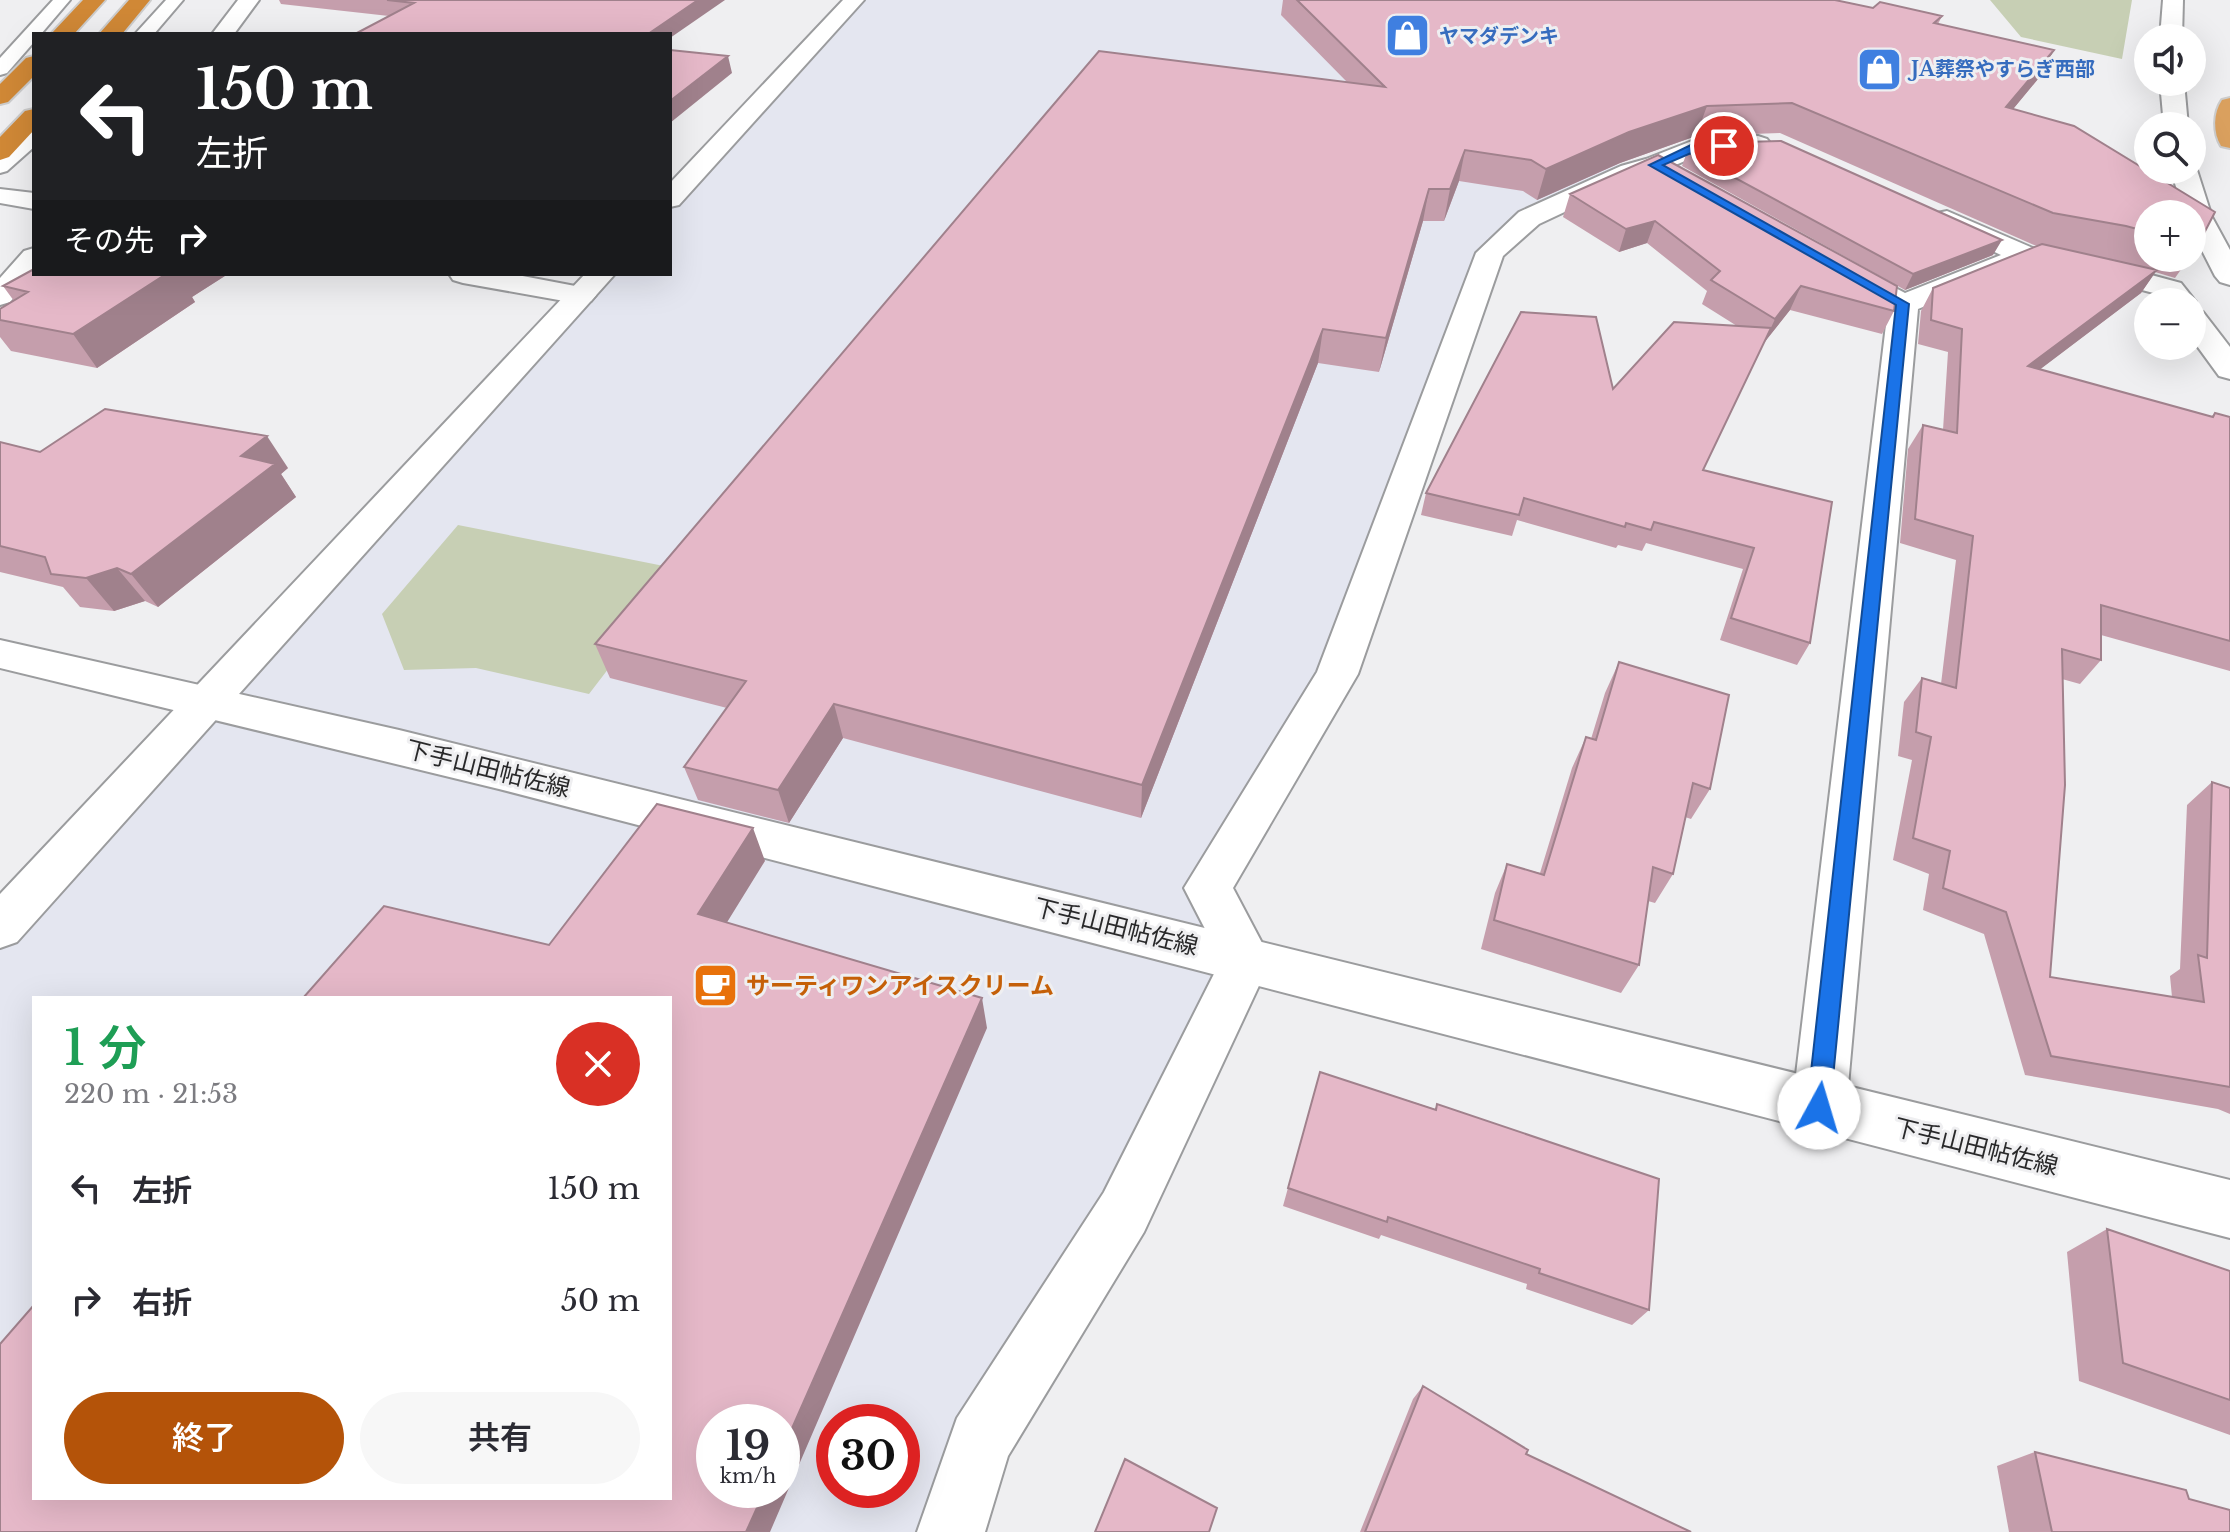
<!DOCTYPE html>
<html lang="ja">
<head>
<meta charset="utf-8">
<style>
	body { margin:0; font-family:"Libre Baskerville","Noto Sans JP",serif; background:#f7f7f7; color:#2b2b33; height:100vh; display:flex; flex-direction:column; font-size:30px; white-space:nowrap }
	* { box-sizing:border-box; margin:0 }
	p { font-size:26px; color:#7c7c81 }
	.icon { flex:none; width:44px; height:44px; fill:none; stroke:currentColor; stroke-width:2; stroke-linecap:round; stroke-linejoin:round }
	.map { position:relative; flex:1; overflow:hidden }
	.drawer { position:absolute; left:32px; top:996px; width:640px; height:504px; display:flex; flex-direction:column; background:#fff; border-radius:0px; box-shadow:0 8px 32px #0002 }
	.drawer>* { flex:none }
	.top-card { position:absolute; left:32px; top:32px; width:640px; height:244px; border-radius:0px; box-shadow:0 8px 32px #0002; background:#202124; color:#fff; overflow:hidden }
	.fabs { position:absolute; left:2134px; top:24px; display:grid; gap:16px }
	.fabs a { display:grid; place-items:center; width:72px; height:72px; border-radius:50%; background:#fff; box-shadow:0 8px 32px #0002; font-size:40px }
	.speed { position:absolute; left:696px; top:1404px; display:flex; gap:16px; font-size:40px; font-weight:700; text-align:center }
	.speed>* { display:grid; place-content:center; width:104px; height:104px; border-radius:50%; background:#fff; box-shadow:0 8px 32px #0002; line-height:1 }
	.speed small { font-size:20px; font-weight:400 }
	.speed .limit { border:12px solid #d22; background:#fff; color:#111 }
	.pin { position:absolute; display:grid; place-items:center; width:68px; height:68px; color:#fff; margin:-34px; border:4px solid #fff; border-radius:50%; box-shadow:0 2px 8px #0007 }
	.me { position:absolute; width:88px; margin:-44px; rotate:6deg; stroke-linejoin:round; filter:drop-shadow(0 0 6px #0008) }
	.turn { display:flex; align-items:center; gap:28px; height:168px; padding:0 32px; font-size:36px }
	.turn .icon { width:104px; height:104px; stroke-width:2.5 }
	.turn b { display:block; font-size:56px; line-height:68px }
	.then { display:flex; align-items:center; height:76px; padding:0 32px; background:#0003; gap:16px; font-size:30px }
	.round { display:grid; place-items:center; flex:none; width:84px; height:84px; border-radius:42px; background:#f7f7f7 }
	.headline { display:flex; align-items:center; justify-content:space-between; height:136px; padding:0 32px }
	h1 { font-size:48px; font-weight:600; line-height:60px; color:#1e9e55 }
	.cta { display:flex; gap:16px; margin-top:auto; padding:16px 32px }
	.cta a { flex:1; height:92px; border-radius:48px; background:#b45309; color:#fff; font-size:32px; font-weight:600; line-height:92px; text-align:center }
	.cta a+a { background:#f7f7f7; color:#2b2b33 }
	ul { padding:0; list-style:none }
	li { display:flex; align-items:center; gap:24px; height:112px; padding:0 32px }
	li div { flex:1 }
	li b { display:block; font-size:30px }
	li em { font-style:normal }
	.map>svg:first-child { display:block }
	.built { fill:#e4e6f0; fill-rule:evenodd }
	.green { fill:#c7cfb4 }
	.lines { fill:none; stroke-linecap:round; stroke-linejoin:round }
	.service-casing { stroke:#9b9c9e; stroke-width:4 }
	.minor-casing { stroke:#9b9c9e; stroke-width:4 }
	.tertiary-casing { stroke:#9b9c9e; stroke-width:4 }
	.secondary-casing { stroke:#9b9c9e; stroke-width:4 }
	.trunk-casing { stroke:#ccc; stroke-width:4 }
	.motorway-casing { stroke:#ccc; stroke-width:4 }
	.service { fill:#fff; fill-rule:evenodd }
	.minor { fill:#fff; fill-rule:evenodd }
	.tertiary { fill:#fff; fill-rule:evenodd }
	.secondary { fill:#fff; fill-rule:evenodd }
	.trunk { fill:#daa05e; fill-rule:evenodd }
	.motorway { fill:#d08836; fill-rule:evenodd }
	.wall { fill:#c59eac }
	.shaded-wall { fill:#a0818c }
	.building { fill:#e5b8c8; stroke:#a0818c; stroke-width:2 }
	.route { fill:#1a73e8; stroke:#114b97; stroke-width:2 }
	.labels { text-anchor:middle; stroke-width:6; stroke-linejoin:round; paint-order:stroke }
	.far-shop-label { font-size:20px; font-weight:bold; fill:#366cbe; stroke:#efeff1; text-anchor:start }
	.street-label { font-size:24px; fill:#29292a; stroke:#efeff1 }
	.food-label { font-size:24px; font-weight:bold; fill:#c56008; stroke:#efeff1; text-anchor:start }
</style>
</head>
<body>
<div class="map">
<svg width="2230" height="1532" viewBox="0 0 2230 1532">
	<rect width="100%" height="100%" fill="#efeff1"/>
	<path class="built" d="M854,0H1469L1543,125L1630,171L1529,218L1490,253L1337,674L1208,888L1246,960L951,1532H0V927L601,274H670V199ZM34,998H670V1498H34ZM714,1422H782V1490H714ZM834,1422H902V1490H834Z"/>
	<path class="green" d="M1990,0H2132L2122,59L2021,37Z
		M458,525L684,570L589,694L476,668L404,670L382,614Z"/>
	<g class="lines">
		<defs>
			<path id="service" d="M53,0H70L41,34H34V42L7,73L0,75V58Z
				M166,0H183L154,34H135Z
				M34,130V147L7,171L0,173V156L27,132Z"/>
			<path id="minor" d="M2163,0H2183L2182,38H2160Z
				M2160,82H2184L2188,126H2164Z
				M1758,136L1767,139L1771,144L1767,149L1701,154L1664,170L1639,177L1539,224L1503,256L1358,674L1233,888L1271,960L1144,1232L1008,1456L985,1532H917L957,1418L1104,1192L1221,960L1184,888L1317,672L1476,253L1519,212L1621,166L1646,159L1697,139Z
				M2192,164L2197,170L2212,217L2230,250V285L2220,282L2215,276L2192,231V214H2184L2171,170H2192Z
				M0,189L34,193V209L0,203Z
				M1947,211L2035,249L2039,255L2035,261L1918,309L1846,1108L1838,1126L1819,1134L1800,1126L1792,1108L1888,308L1866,295L1861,289L1866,283L1876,280L1886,283L1905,293L2001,255L1937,225L1933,219L1937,213Z
				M2088,258L2181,283L2196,302L2192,308V302H2166L2161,295L2078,273L2074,267L2078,261Z
				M449,274H512L591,289L596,295L591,301L581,304L463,283L453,280Z
				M2192,309L2203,312L2230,347V379L2219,376L2192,339Z"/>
			<path id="tertiary" d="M238,0H259L234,34H212Z
				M843,0H864L679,205L670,207V183Z
				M34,248L35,274L10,302L0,305V278L24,251Z
				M585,274H615L17,942L0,948V894Z"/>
			<path id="secondary" d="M0,640L399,730L2230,1180V1238L499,789L0,668Z"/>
			<path id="trunk" d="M2230,98V148L2221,146C2213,133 2213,113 2222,100Z"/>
			<path id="motorway" d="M83,0H105L74,34H51Z
				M129,0H150L122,34H99Z
				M34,56V76L8,102L0,104V84L26,58Z
				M34,109V130L9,157L0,160V137L25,111Z"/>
		</defs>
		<use href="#service" class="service-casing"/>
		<use href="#minor" class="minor-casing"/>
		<use href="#tertiary" class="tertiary-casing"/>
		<use href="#secondary" class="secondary-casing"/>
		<use href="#trunk" class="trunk-casing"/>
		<use href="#motorway" class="motorway-casing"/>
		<use href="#service" class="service"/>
		<use href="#minor" class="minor"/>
		<use href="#tertiary" class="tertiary"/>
		<use href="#secondary" class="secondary"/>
		<use href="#trunk" class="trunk"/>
		<use href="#motorway" class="motorway"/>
	</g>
	<path class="wall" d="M279,0H725L389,16L281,4Z
		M1283,0H1835L1873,8L1880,2L1942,16L1938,24L2054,50L2038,79L2013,109L2074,126L2215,212L2198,245L2192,254V214H2148V258H2189L2175,278L2155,272L2141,293L2040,369L2211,417L2215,413L2230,417V671L2101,635V660L2080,684L2062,679L2065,785L2050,977L2172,997L2170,976L2180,969L2187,805L2212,782L2230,788V1114L2218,1109L2025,1075L1984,934L1923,910L1929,874L1893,860L1912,760L1898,756L1904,702L1922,678L1941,684L1956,560L1900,543L1908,449L1923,425L1943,430L1948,352L1918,344L1921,311L1933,288L2038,246L2034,245L1780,133L1696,136L1620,163L1537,200L1523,191L1459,181L1444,221H1423L1379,372L1318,363L1141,818L843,738L789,823L698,800L684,767L727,708L610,678L595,644L1099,51L1347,82L1281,15Z
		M1687,152L1993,255L1905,290L1682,166Z
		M1658,155L1894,311L1882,334L1790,310L1765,341L1703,470L1832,502L1810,643L1797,665L1720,640L1743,569L1646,543L1642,551L1618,545L1616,548L1517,520L1512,536L1421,515L1426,493L1613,389L1737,326L1702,304L1707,291L1647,243L1619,252L1563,217L1570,194Z
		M34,274H228L192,297L195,302L97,368L11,351L0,337V309L14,301L3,286Z
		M0,442L40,452L288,468L281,474L296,497L158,607L145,601L114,611L80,607L63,587L0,572Z
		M1619,662L1710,789L1691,819L1685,817L1673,874L1655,903L1648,901L1639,965L1621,993L1481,949L1495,893L1507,864L1540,873L1572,768L1586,737L1591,739L1605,693Z
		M1320,1072L1435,1109L1437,1104L1649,1310L1632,1325L1526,1289L1527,1284L1381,1235L1379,1239L1283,1206Z
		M2107,1229L2230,1271V1435L2079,1381L2067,1252Z
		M1423,1386L1526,1454L1691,1532H1360L1413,1399Z
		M2035,1452L2189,1499L2230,1532H2009L1997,1466Z"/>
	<path class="shaded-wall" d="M698,0H725L670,38V34H648Z
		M2054,50L2038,79L1990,137L2006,107Z
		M728,56L732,73L670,123V101Z
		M1707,106L1696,136L1620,163L1537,200L1546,169L1629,132Z
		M1465,150L1459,181L1444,221L1450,189Z
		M1429,189L1423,221L1379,372L1386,338Z
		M1655,221L1647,243L1619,252L1626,229Z
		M2002,240L1993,255L1905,290L1913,274Z
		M2157,270L2141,293L2013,390L2028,366Z
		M166,274H228L192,297L195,302L97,368L73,334Z
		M1801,286L1790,310L1764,343L1775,319Z
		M1323,329L1318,363L1141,818L1142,785Z
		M267,436L288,468L281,474L296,497L158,607L131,574L241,456Z
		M117,568L145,601L114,611L86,578Z
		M834,704L843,738L789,823L778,790Z
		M753,828L765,861L713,945L698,914Z
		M982,998L987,1028L770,1532H746L765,1490H782V1451Z"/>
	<path class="building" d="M387,0H698L648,34H355L414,3Z
		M1297,0H1835L1873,8L1880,2L1942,16L1934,23L2054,50L2006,107L2074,126L2215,212L2198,245L2192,244V214H2148V232L2126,226L2053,213L1792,103L1707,106L1629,132L1546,169L1531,160L1465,150L1450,189H1429L1386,338L1323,329L1142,785L834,704L778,790L684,767L746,681L595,644L1099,51L1385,87Z
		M670,50L728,56L670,101Z
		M1781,141L2002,240L1913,274L1687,152L1707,143Z
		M1658,155L1897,286L1894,311L1801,286L1775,319L1711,280L1720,271L1655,221L1626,229L1570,194Z
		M2042,244L2157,270L2028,366L2213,417L2215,413L2230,417V641L2101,605V660L2062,649L2065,785L2050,977L2204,1002L2198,955L2207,958L2212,782L2230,788V1087L2051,1056L2006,912L1943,888L1950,851L1913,838L1931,737L1916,732L1922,678L1956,688L1973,536L1915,519L1923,425L1957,433L1962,329L1931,320L1933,288Z
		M34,269V274H166L73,334L0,320V309L28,292L3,286Z
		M1521,312L1596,317L1613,389L1674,322L1771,328L1703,470L1832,502L1810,643L1731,618L1754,548L1654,522L1651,530L1626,523L1625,527L1524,498L1519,515L1426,493Z
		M105,409L267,436L241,456L275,464L131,574L117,568L86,578L51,574L45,557L0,546V442L40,452Z
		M1619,662L1729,695L1710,789L1693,783L1673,874L1653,867L1639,965L1494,920L1507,864L1544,875L1586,737L1596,740Z
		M657,804L753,828L698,914L982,998L782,1451V1422H714V1490H765L746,1532H0V1344L34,1305V1498H670V998H303L384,906L549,945Z
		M1320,1072L1436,1110L1437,1104L1659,1179L1649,1310L1539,1273L1540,1269L1388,1217L1387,1222L1288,1188Z
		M2107,1229L2230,1271V1400L2123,1363Z
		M1423,1386L1528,1450L1526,1454L1691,1532H1365Z
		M2035,1452L2186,1490L2189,1499L2230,1510V1532H2052Z
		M1125,1459L1217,1508L1209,1532H1095Z"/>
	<path class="route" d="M1724,142L1730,146L1728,148L1698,150L1663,165L1909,304L1830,1108L1827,1116L1819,1119L1811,1116L1807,1108L1896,305L1649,165L1693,144Z"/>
	<defs>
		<symbol id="shop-square" viewBox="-11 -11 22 22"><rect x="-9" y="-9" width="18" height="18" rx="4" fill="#3f7fe0" stroke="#efeff1"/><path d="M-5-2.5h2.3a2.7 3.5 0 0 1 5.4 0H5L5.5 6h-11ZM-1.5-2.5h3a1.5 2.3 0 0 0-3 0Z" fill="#fff"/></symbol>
		<symbol id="cafe-square" viewBox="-11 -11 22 22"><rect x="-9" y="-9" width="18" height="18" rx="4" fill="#e8710a" stroke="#efeff1"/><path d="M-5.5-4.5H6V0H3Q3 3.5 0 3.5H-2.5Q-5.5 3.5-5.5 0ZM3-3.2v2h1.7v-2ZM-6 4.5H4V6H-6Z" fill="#fff"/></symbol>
	</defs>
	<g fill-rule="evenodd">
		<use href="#shop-square" x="1382" y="10" width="51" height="51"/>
		<use href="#shop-square" x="1854" y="44" width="51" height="51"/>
		<use href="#cafe-square" x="690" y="960" width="51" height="51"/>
	</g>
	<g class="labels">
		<g class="far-shop-label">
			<text x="1439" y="43">ヤマダデンキ</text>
			<text x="1911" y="76">JA葬祭やすらぎ西部</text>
		</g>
		<g class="street-label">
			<text transform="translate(488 769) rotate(14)" y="8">下手山田帖佐線</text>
			<text transform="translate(1116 927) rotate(14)" y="8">下手山田帖佐線</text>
			<text transform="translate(1976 1147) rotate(14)" y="8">下手山田帖佐線</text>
		</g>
		<g class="food-label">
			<text x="746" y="994">サーティワンアイスクリーム</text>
		</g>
	</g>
</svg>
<div class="fabs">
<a><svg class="icon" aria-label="sound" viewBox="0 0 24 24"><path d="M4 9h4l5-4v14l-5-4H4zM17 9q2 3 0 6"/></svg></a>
<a><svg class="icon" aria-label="search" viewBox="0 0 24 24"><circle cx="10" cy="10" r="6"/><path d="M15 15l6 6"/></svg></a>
<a>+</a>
<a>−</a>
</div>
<div class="speed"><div>19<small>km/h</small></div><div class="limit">30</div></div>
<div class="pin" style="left:1724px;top:146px;background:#d93025"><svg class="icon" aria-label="arrive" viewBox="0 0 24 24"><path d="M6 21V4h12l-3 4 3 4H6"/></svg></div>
<svg class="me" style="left:1819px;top:1108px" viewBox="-20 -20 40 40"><circle r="19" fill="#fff"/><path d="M0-13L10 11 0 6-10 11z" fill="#1a73e8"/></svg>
<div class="top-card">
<div class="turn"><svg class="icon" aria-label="left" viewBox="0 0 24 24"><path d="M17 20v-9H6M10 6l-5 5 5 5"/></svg><div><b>150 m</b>左折</div></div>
<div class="then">その先<svg class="icon" aria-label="right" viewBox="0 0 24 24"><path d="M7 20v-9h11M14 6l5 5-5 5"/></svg></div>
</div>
<section class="drawer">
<div class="headline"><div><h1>1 分</h1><p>220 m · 21:53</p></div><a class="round" style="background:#d93025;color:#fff"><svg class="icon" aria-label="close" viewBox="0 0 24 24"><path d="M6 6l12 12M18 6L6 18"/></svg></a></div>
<ul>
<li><svg class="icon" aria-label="left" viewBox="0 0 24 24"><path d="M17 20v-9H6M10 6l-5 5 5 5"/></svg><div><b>左折</b></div><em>150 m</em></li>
<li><svg class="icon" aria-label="right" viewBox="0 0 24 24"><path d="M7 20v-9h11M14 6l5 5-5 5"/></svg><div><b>右折</b></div><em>50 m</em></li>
</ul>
<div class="cta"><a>終了</a><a>共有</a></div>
</section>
</div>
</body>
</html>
